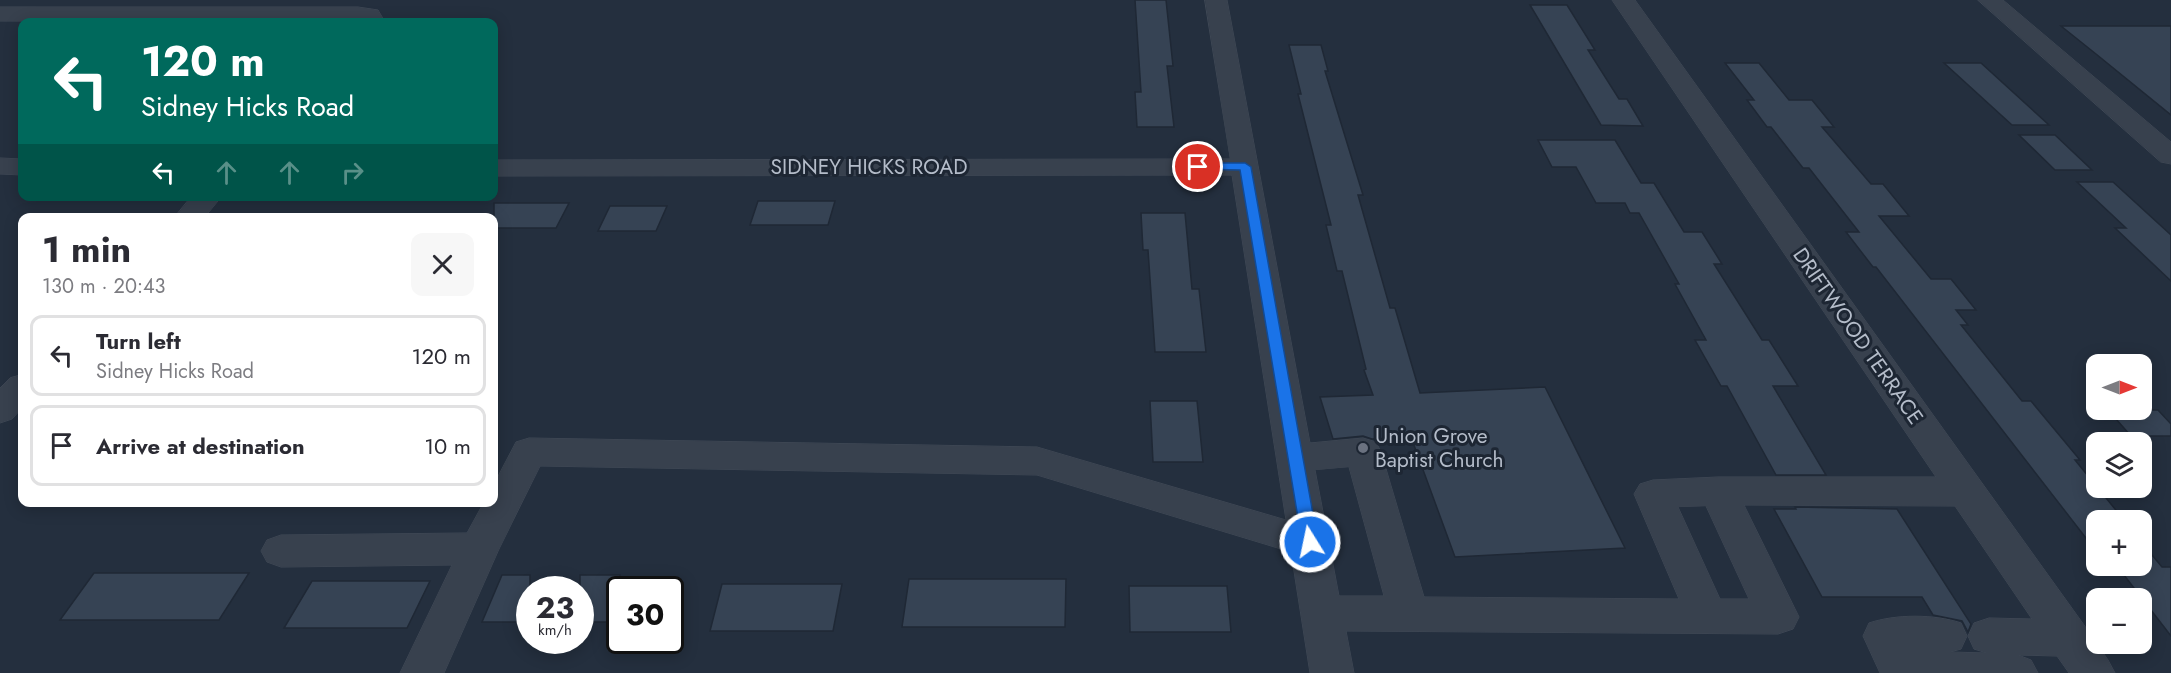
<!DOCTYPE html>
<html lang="en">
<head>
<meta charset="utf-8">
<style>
	body { margin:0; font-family:Jost,sans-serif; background:#f7f7f7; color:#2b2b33; height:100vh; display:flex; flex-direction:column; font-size:22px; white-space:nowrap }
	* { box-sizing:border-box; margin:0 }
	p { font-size:20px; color:#7c7c81 }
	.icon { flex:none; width:33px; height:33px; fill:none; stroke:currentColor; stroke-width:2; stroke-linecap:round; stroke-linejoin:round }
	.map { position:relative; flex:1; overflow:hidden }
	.details { position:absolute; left:18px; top:213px; width:480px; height:294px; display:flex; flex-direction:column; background:#fff; border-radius:12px; box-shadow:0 3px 15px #0003 }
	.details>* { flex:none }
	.top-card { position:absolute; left:18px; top:18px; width:480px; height:183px; border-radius:12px; box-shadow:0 3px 15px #0003; background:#00695c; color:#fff; overflow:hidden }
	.needle { width:39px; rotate:90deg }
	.fabs { position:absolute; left:2086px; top:354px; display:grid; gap:12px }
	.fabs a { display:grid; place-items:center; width:66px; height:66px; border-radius:12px; background:#fff; box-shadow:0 3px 15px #0003; font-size:30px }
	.speed { position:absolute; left:516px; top:576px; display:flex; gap:12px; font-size:30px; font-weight:700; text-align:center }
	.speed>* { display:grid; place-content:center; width:78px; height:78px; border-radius:50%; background:#fff; box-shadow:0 3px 15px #0003; line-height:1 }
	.speed small { font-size:15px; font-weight:400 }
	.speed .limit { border:3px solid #111; border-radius:9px; background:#fff; color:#111 }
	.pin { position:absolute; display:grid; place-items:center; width:51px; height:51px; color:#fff; margin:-26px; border:3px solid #fff; border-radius:50%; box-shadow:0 2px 6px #0007 }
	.me { position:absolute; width:66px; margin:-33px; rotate:350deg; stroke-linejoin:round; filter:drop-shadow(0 0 4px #0008) }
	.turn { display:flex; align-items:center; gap:21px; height:126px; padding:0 24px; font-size:27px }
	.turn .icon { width:78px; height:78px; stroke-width:2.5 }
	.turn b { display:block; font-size:42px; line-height:51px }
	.lanes { display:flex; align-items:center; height:57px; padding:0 24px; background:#0003; justify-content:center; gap:30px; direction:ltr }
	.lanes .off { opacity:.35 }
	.round { display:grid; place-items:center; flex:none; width:63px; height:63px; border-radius:12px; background:#f7f7f7 }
	.overview { display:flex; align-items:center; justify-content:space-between; height:102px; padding:0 24px }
	h1 { font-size:36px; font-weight:700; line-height:45px }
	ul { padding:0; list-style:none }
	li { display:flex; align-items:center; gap:18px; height:81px; margin:0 12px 9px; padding:0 12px; border:3px solid #e1e1e2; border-radius:12px }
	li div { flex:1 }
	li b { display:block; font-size:22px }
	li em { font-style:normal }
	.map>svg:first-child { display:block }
	.building { fill:#364354; stroke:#1f2835; stroke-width:1.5 }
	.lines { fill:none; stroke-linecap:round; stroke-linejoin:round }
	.minor-casing { stroke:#414a57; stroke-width:1 }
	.minor { fill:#38414e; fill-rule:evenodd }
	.route { fill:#1a73e8; stroke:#114b97; stroke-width:1.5 }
	.worship-dot { fill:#6b7280; stroke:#1d2633; stroke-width:2 }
	.labels { text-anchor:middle; stroke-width:6; stroke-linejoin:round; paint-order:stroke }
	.street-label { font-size:21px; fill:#b4bcc9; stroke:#1d2633 }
	.poi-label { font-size:21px; fill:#b4bcc9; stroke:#1d2633; text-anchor:start }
</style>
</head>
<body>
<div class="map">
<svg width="2171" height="673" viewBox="0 0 2171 673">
	<rect width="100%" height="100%" fill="#242f3e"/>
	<path class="building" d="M1135,0H1166L1173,66H1167L1174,127H1137L1135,92H1141Z
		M1530,5H1567L1595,50H1588L1619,99H1627L1643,126L1601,125Z
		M2061,26H2171V115L2096,54Z
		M1289,45H1321L1328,71H1325L1363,195H1358L1390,308H1395L1420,393L1545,387L1625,548L1455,557L1411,437L1372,439L1363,436L1333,439L1320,397L1373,395L1364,370L1366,369L1342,271H1337L1326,225H1331L1298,94H1301Z
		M1725,63H1759L1789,100H1812L1834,127H1822L1871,184H1883L1909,216H1879L1931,279H1951L1976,310H1956L1968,325H1961L2022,401H2031L2080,460H2075L2124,520H2097V542H2089L1876,267H1873L1846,232H1859L1809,168H1803L1771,127H1767L1747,100H1754Z
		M1944,63H1981L2049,125H2012Z
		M2019,135H2055L2092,170H2055Z
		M1538,140H1615L1641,183H1654L1684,232H1702L1722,264H1714L1762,340H1769L1798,386H1773L1826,475H1776L1727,386H1721L1695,340H1706L1675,284H1679L1639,213H1630L1625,203H1596L1576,167H1552Z
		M2077,182H2113L2171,235V281L2115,228H2126Z
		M758,201H835L828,225H750Z
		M494,203H569L556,228H494Z
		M610,206H667L656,231H598Z
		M1141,213H1185L1192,289H1199L1206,352H1155L1148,250H1143Z
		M1150,401H1197L1203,462H1153Z
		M2108,410H2158L2171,424V436H2131Z
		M1795,507L1897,509L1971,624L1968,632L1962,621L1933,615L1922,597H1822L1774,509H1796Z
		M2142,543L2162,567H2171V636L2117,566H2142Z
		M94,573H249L219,620H60Z
		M502,575H530V622H482Z
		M580,575H620V622H580Z
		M909,579H1066L1065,627H902Z
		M312,581H430L407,628H284Z
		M722,584H842L833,631H710Z
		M1129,586H1227L1231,632H1130Z"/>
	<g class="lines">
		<defs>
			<path id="minor" d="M1205,0H1227L1310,443L1363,438L1376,442L1381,452L1424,597L1679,599L1634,494L1640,484L1653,480L1718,477H1936L1612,0H1635L2084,625L2108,660L2115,673H2069L2057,656L2018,655L2031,660L2038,673H1880L1863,636L1869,623C1896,614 1934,614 1961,623L1967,636L1961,649L1950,652L1987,653L1974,649L1968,636L1974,623L1989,618L2032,619L1955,506L1744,505L1799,617L1793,629L1778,634L1346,631L1354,673H1310L1291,552L1037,475L540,466L499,549L444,673H400L452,565L281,567L267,562L261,551L267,540L281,535L467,533L484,502H494V484L516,442L529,438L1037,447L1286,520L1232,175L494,176V160L1230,159ZM1349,467L1384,596H1339L1315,470ZM1706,506L1749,599H1720L1678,507Z
				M1978,0H2003L2171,142V164L2161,162Z
				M0,7H358L378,10L385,22L0,21Z
				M0,158L22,159V175L0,174Z
				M192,196H222L204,218H174Z
				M22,375V408L12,419L0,423V388L10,378Z"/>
		</defs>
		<use href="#minor" class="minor-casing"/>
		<use href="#minor" class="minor"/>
	</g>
	<path class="route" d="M1198,163H1245L1251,167L1318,542L1316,547L1310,549L1304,547L1302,542L1240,170L1194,169L1192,167Z"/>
	<circle class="worship-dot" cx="1363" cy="448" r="6"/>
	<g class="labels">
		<g class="street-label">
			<text x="869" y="174">SIDNEY HICKS ROAD</text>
			<text transform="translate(1858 336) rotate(55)" y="7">DRIFTWOOD TERRACE</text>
		</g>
		<g class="poi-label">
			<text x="1375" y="443">Union Grove<tspan x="1375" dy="24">Baptist Church</tspan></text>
		</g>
	</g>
</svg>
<div class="fabs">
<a><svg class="needle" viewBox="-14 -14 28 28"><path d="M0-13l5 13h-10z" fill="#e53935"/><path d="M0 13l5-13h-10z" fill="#7c7c81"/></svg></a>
<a><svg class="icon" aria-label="layers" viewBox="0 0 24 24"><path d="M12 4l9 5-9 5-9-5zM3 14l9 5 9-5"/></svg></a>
<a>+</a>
<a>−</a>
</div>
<div class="speed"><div>23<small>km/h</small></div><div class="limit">30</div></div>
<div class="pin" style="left:1198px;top:167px;background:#d93025"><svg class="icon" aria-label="arrive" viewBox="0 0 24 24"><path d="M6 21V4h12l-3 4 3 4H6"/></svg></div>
<svg class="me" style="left:1310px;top:542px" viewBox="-20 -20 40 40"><circle r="17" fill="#1a73e8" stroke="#fff" stroke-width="3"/><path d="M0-11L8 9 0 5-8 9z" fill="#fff"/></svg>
<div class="top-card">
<div class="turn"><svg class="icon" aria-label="left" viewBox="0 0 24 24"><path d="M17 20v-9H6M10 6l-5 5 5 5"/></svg><div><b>120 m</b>Sidney Hicks Road</div></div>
<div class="lanes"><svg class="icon" aria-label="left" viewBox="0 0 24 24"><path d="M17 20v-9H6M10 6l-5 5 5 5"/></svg><svg class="icon off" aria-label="ahead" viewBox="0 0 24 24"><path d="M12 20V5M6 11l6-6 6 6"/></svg><svg class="icon off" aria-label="ahead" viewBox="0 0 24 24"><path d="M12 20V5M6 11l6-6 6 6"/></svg><svg class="icon off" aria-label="right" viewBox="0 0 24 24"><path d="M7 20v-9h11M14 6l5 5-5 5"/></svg></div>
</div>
<section class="details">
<div class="overview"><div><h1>1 min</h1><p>130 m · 20:43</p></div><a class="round"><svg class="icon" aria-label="close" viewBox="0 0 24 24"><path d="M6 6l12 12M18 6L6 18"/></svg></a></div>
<ul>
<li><svg class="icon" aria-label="left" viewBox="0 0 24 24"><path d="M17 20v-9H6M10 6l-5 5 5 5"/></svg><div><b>Turn left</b><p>Sidney Hicks Road</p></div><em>120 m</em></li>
<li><svg class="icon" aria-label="arrive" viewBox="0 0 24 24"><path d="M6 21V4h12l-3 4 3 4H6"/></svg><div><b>Arrive at destination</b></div><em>10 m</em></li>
</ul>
</section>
</div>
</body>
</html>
